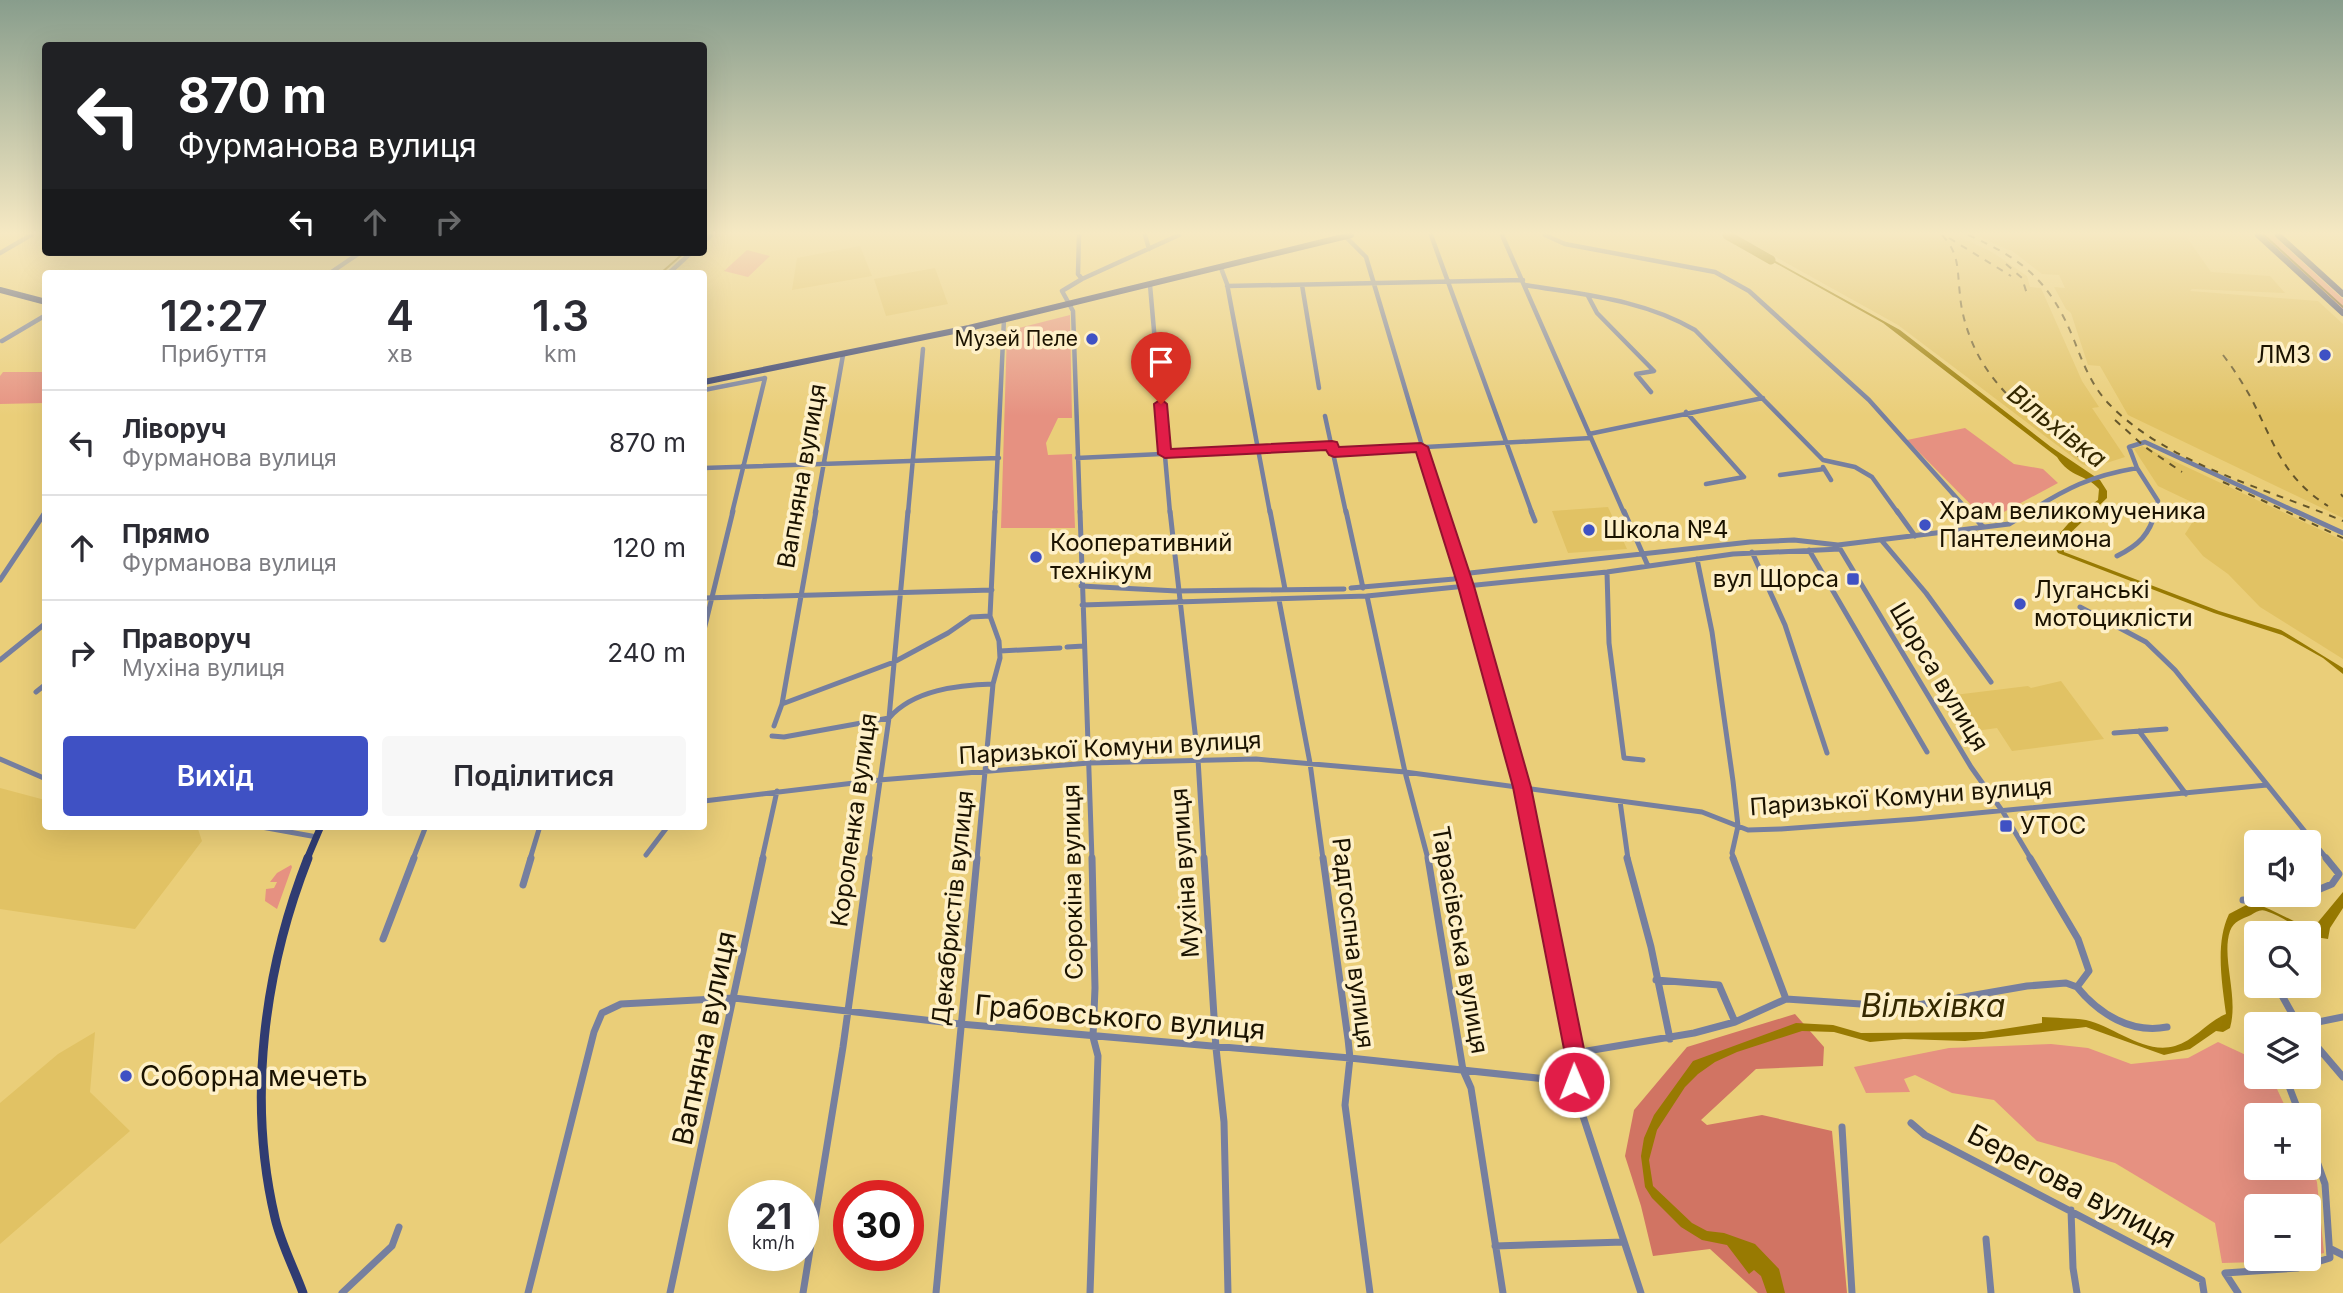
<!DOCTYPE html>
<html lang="uk">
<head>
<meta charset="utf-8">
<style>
	body { margin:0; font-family:Inter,sans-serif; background:#f7f7f7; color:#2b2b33; height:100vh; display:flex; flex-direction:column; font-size:26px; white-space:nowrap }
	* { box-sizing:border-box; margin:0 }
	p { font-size:23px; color:#7c7c81 }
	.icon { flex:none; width:38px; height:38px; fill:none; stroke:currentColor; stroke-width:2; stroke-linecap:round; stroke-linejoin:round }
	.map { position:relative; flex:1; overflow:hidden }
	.details { position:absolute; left:42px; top:270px; width:665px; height:560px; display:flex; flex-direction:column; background:#fff; border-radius:7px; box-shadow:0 7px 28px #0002 }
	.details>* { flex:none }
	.hud { position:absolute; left:42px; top:42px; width:665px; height:214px; border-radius:7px; box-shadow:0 7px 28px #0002; background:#202124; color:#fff; overflow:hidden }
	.buttons { position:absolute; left:2244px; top:830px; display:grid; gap:14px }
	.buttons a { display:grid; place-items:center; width:77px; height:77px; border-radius:7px; background:#fff; box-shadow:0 7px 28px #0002; font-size:35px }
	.speed { position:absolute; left:728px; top:1180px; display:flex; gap:14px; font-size:35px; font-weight:700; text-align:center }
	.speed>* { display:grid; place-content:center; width:91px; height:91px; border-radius:50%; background:#fff; box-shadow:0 7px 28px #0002; line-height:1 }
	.speed small { font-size:18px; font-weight:400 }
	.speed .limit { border:10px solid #d22; background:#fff; color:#111 }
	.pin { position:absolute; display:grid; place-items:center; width:60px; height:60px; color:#fff; margin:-72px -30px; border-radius:50% 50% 50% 0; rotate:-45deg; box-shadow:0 0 7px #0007 }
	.pin .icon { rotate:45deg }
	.me { position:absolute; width:77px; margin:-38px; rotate:359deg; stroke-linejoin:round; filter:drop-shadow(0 0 5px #0008) }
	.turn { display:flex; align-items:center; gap:24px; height:147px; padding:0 21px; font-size:32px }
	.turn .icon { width:91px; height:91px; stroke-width:2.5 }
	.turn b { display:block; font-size:49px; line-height:60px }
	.lanes { display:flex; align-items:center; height:66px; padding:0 21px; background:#0003; justify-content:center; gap:35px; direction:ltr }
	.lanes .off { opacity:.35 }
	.eta { display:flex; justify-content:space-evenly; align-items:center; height:119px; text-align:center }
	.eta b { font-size:42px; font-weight:600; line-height:49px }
	.action { display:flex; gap:14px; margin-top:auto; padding:14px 21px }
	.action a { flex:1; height:80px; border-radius:7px; background:#3f51c4; color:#fff; font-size:28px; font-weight:600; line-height:80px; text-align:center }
	.action a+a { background:#f7f7f7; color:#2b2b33 }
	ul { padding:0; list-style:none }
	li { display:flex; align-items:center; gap:21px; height:105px; padding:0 21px; border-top:2px solid #e1e1e2 }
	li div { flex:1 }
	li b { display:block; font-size:26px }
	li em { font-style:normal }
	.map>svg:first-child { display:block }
	.built { fill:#e1c264 }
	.green { fill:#e69181 }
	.forest { fill:#d17463 }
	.water { fill:#987a02 }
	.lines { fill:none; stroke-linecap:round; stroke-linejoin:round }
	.stream { stroke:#987a02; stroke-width:2 }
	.river { stroke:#987a02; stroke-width:9 }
	.minor-far2 { stroke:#767f9f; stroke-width:4.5 }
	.minor-far1 { stroke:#767f9f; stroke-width:5 }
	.minor { stroke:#767f9f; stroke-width:7 }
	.major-far2 { stroke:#303c72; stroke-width:6 }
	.major-far1 { stroke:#303c72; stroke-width:7 }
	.major { stroke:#303c72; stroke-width:9 }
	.tram { stroke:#64552a; stroke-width:2 }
	.rail { stroke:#64552a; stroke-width:2; stroke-dasharray:7 7; stroke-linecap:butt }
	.route { fill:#e11d48; stroke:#92132f; stroke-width:2 }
	.poi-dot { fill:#3f51c4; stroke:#fef0c8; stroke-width:2.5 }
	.labels { text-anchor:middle; stroke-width:7; stroke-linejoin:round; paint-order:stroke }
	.far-poi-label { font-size:21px; fill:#1b1300; stroke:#fef0c8; text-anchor:end }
	.poi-label { font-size:24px; fill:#1b1300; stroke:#fef0c8; text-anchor:start }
	.street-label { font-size:24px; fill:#1b1300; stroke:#fef0c8 }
	.water-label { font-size:26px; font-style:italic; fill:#352900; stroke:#fef0c8 }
	.near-street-label { font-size:28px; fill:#1b1300; stroke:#fef0c8 }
	.near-poi-label { font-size:28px; fill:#1b1300; stroke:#fef0c8; text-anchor:start }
	.near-water-label { font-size:32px; font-style:italic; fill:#352900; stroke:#fef0c8 }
</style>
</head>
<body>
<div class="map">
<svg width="2343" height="1293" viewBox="0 0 2343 1293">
	<rect width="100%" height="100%" fill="#eace79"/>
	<path class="built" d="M1736,235H1956L1992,252L2027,276L2030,287L2041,288L2082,381L2099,407L2092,408L2125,457L2091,468L2082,464L1898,325Z
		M1976,235H2185L2211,272L2270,276L2285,293L2192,289L2190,291L2318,301L2343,324V518L2128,415L2100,366L2088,365L2071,313L2066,309L2054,287L2065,288L2059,275L2042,274L2011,250H2008Z
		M860,246L872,276L792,290L797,258Z
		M935,268L948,304L886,316L874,279Z
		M2142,446L2340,539L2343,542V659L2260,607L2228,574L2203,556L2185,534L2202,507L2158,486L2134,449Z
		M1608,507L1627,549L1568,553L1552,511Z
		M2061,681L2104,739L2012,751L1997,728L1961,733L1938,697L2028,686L2031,688Z
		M0,788L45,800L46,826H197L202,841L135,929L0,909Z
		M95,1032L90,1092L130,1131L0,1244V1103L58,1054Z"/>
	<path class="green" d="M2262,235H2273L2343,299V310Z
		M747,250L770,256L748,277L724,271Z
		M1070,315L1072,418H1058L1046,443L1048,455L1072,454L1075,528H1001L1007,331Z
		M3,372H45V403L0,404V376Z
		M1965,428L2014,464L2043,469L2058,483L1987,521L1907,440Z
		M291,865L292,867L277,909L265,901L266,889L274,888L277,882H270L277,873Z
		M2218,1042L2248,1056H2256V1076H2271L2289,1115H2256V1167H2308V1159L2317,1182L2324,1253L2308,1257V1206H2256V1258H2305L2293,1261L2222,1263L2215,1223L2115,1163L2037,1141L1994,1100L1952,1093L1915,1075L1904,1079L1910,1092L1866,1093L1854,1067L1949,1048L2051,1044L2088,1048L2131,1064L2188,1058Z"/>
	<path class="forest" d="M1795,1014L1824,1047L1823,1066L1756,1069L1701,1120L1707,1125L1762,1115L1832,1131L1847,1293H1758L1710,1249L1653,1256L1641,1206L1625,1156L1634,1110L1687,1047Z"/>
	<path class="water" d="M1761,253L1900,330L2051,447L2100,480L2107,491V498L2062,541L2064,552L2219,611L2281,630L2343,668V674L2323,658L2282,635L2214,613L2058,553L2053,545L2054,540L2074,517L2098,500L2099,489C2086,474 2070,478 2057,457L1883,323L1759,254Z
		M2343,892V908L2330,928L2328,939C2302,936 2289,918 2266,911C2260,909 2256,912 2251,915C2242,919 2234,921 2230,931C2221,957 2239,997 2230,1028L2223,1032L2216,1031L2190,1049L2164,1055L2086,1027L1965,1041L1904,1039L1870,1042L1834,1032L1802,1031L1737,1052L1715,1062L1698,1074L1685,1087L1657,1130L1649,1160L1653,1186L1692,1223L1707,1231L1724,1233L1755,1244L1779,1269L1785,1293H1767L1761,1276L1754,1270L1749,1274L1727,1245L1702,1240L1681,1227L1652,1198L1645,1187L1641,1156L1644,1138L1654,1115L1693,1061L1796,1023L1833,1025L1861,1033L1984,1032L2042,1023V1017C2055,1018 2072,1018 2086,1020C2114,1026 2144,1055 2175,1046C2195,1040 2207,1022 2226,1014C2222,983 2215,943 2229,914L2250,903C2273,907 2291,924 2314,927Z"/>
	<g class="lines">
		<path class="stream" d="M661,273L685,252"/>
		<path class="river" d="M1727,235L1771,260"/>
		<path class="minor-far2" d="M1079,235L1078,274L1082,279
			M1145,235L1149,249
			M1431,235L1532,513
			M1502,235L1624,513
			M1545,235L1565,244L1715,272L1749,291L1869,400L1970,513
			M1346,237L1366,257L1442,513
			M704,242L711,235
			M0,253L31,235
			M1221,268L1227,284L1270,513
			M330,273L361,252
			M669,273L692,252
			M1150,285L1170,513
			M1302,285L1319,388
			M1525,285C1584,295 1642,299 1695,330L1823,460L1855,467L1872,477L1898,513
			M1227,286L1523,280
			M1588,296L1597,313L1654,371L1636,374L1651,392
			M2,341L46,315
			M704,390L765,378L732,513
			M1686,412L1744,477L1706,484
			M1325,416L1346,513
			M1589,434L1763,398
			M1334,452L1591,438
			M1077,458L1332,446
			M1823,467L1831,480
			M704,468L999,458
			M2137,468L2158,501L2155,513
			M1780,475L1824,469
			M815,513L843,355
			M908,513L923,349
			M995,513L1004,319
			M1080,513L1073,311L1062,291L1082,279L1179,235
			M2027,513C2067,488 2090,476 2137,468L2129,447L2145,442L2299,513"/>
		<path class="minor-far1" d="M1080,511L1092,859
			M1170,511L1198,759L1204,859
			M1270,511L1285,589
			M1346,511L1363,588
			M1442,511C1479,625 1513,741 1536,859
			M1531,511L1535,521
			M1624,511L1648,566
			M1897,511L1915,536
			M1969,511L1983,527
			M2295,511L2343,533
			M1882,541L1926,593L1991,682
			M1839,547L1971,767L2003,812L2031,859
			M1809,550L1927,752
			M1752,552L1785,625L1827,753
			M2117,556C2139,545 2149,535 2156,511
			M1697,559L1712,632L1733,781L1738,826L1732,853L1734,859
			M1607,572L1609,643L1624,758L1643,760
			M0,580L46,511
			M1081,586L1177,591L1344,589
			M1351,588L1454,579L1461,574L1750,542L1794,540L1838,545L2009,524L2030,511
			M1367,596L1405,772L1428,859
			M704,598L992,590
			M1279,600L1310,763L1323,859
			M1082,605L1367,596L1607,572L1733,554L1840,549
			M2080,607L2146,642L2175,670L2327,859
			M704,630L733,511
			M1067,647L1084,646
			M1000,651L1060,648
			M0,660L46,623
			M36,692L46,684
			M782,704L894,662L948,633L971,617L990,616
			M774,726L782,704L816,511
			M2139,731L2186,794
			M2114,733L2166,729
			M772,736L784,737L889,718C913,690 958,685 993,684
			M0,759L46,779
			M704,801L879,780L1089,763L1256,759L1405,772L1702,812L1748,830L1781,829L1915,819L2267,785
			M1620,801L1628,859
			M256,826L317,837
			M646,855L668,826
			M413,859L426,826
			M530,859L540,826
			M762,859L777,791
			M869,859L889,718L908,511
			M977,859L993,684L1000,658L999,641L990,616L995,511"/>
		<path class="minor" d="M1204,858L1216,1048L1224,1122L1228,1293
			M1323,858L1348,1039L1350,1058L1345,1105L1370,1293
			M1428,858L1463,1070L1471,1088L1503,1293
			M1536,858L1574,1049L1577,1098L1641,1293
			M1627,858L1651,947L1670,1039
			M1733,858L1786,999
			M2030,858L2078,939L2089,971L2077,987C2099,1014 2131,1034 2167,1027
			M523,885L531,858
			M2308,894L2332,884L2339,874L2326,858
			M2243,900L2289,902L2308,894
			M383,939L414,858
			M1656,980L1719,985L1735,1022
			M2276,985L2298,1024
			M2308,1024L2343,1017
			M2308,1036L2343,1077
			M1573,1067L1587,1051L1694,1033L1735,1022L1786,999L1906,1007L2027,986L2066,983L2077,987
			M2285,1076L2300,1115
			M1911,1123L1925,1135L2202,1280L2204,1293
			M1842,1127L1852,1293
			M2071,1210L2073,1268L2077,1293
			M1986,1239L1991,1293
			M1495,1246L1624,1242
			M2331,1249L2343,1255
			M342,1293L392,1246L399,1227
			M528,1293L594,1032L602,1013L621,1004L734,998L960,1024L1350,1058L1574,1082
			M670,1293L763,858
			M803,1293L843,1047L869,858
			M936,1293L977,858
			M1090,1293L1098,1056L1093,1037L1095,988L1092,858
			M2238,1293L2225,1273L2298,1268L2330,1258L2325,1184L2308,1136"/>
		<path class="major-far2" d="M2258,235L2343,313
			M2278,235L2343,294
			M0,290L46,302
			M704,382L969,328L1351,235"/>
		<path class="major-far1" d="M307,859L321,826"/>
		<path class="major" d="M303,1293C294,1268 281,1244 275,1218C247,1100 264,970 308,858"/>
		<path class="tram" d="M2264,235L2343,307"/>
		<path class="rail" d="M1942,235C1960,254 1957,270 1960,295C1961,309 1965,324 1970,337C1990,391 2039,423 2082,459
			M1968,235C2024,259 2051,283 2074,340C2083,363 2092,387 2110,405C2168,464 2268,489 2343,521
			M1949,238L2011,276
			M2006,264L2022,278L2027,294
			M2223,355C2233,368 2242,382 2250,396C2274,442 2282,477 2328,506
			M2115,420L2145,447L2182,472
			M2223,482L2343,538
			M2341,494L2343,497"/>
	</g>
	<linearGradient id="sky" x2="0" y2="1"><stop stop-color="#889d8c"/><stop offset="0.56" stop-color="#f6e9c3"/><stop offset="1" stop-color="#f6e9c3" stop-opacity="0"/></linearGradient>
	<rect width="2343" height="416" fill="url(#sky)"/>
	<path class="route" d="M1161,399L1167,404L1171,449L1332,441L1337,442L1339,447L1421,443L1428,447L1474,586L1531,787L1584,1049V1082L1581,1089L1574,1092L1567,1089L1564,1082V1049L1513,787L1458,586L1416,452L1334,457L1329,455L1326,450L1165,458L1158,454L1154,404Z"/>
	<g class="poi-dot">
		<circle cx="1092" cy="339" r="7"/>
		<circle cx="2325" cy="355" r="7"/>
		<circle cx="1925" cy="525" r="7"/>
		<circle cx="1589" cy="530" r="7"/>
		<circle cx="1036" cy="557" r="7"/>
		<rect x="1846" y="572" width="14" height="14" rx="3.5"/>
		<circle cx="2020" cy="604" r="7"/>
		<rect x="1999" y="819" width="14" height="14" rx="3.5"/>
		<circle cx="126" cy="1076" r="7"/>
	</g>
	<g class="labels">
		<g class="far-poi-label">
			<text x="1078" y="346">Музей Пеле</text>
		</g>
		<g class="poi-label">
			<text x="2311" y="363" text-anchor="end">ЛМЗ</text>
			<text x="1939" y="519">Храм великомученика<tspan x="1939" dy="28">Пантелеимона</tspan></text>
			<text x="1603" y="538">Школа №4</text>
			<text x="1050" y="551">Кооперативний<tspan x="1050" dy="28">технікум</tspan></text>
			<text x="1839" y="587" text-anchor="end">вул Щорса</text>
			<text x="2034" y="598">Луганські<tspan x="2034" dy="28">мотоциклісти</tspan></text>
			<text x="2020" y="834">УТОС</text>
		</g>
		<g class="street-label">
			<text transform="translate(802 476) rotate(-80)" y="8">Вапняна вулиця</text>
			<text transform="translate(1939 677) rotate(59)" y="8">Щорса вулиця</text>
			<text transform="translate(1110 748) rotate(-3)" y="8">Паризької Комуни вулиця</text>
			<text transform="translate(1901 797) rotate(-4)" y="8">Паризької Комуни вулиця</text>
			<text transform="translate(854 820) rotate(-82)" y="8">Короленка вулиця</text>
			<text transform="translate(1185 873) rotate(-94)" y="8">Мухіна вулиця</text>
			<text transform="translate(1073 882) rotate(-91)" y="8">Сорокіна вулиця</text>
			<text transform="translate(953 908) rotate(-84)" y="8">Декабристів вулиця</text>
			<text transform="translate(1460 940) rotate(80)" y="8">Тарасівська вулиця</text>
			<text transform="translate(1353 943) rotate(83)" y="8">Радгоспна вулиця</text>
		</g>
		<g class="water-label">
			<text transform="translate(2057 426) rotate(38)" y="9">Вільхівка</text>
		</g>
		<g class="near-street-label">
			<text transform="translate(1120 1017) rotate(5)" y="10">Грабовського вулиця</text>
			<text transform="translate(704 1038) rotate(-78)" y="10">Вапняна вулиця</text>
			<text transform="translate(2072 1186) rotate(28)" y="10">Берегова вулиця</text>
		</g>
		<g class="near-poi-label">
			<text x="140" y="1086">Соборна мечеть</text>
		</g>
		<g class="near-water-label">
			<text x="1933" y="1017">Вільхівка</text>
		</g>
	</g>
</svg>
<div class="buttons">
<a><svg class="icon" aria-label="sound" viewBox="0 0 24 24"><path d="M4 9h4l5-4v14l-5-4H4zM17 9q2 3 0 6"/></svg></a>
<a><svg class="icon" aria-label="search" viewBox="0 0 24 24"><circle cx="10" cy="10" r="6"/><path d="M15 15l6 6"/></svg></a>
<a><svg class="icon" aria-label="layers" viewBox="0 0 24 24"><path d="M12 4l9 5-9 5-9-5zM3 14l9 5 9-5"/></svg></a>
<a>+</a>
<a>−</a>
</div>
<div class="speed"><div>21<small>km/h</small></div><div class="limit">30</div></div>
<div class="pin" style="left:1161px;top:404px;background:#d93025"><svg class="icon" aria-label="arrive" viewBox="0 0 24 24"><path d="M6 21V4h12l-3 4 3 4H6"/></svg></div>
<svg class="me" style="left:1574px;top:1082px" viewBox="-20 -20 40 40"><circle r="17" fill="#e11d48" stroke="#fff" stroke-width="3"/><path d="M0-11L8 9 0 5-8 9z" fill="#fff"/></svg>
<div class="hud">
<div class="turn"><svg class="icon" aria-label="left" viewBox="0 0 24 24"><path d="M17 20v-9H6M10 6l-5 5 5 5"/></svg><div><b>870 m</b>Фурманова вулиця</div></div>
<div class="lanes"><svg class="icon" aria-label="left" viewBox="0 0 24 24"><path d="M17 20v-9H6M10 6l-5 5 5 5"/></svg><svg class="icon off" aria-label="ahead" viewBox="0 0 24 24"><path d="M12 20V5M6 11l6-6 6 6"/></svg><svg class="icon off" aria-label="right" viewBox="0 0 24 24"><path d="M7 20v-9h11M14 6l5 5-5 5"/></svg></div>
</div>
<section class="details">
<div class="eta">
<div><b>12:27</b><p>Прибуття</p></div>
<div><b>4</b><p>хв</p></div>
<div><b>1.3</b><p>km</p></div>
</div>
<ul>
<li><svg class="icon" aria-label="left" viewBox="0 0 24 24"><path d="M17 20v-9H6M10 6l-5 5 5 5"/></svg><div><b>Ліворуч</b><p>Фурманова вулиця</p></div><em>870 m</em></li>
<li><svg class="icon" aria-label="ahead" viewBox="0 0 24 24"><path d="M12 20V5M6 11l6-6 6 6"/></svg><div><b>Прямо</b><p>Фурманова вулиця</p></div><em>120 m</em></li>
<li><svg class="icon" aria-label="right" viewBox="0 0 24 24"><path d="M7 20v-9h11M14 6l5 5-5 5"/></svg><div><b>Праворуч</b><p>Мухіна вулиця</p></div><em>240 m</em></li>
</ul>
<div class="action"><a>Вихід</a><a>Поділитися</a></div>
</section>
</div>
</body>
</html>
